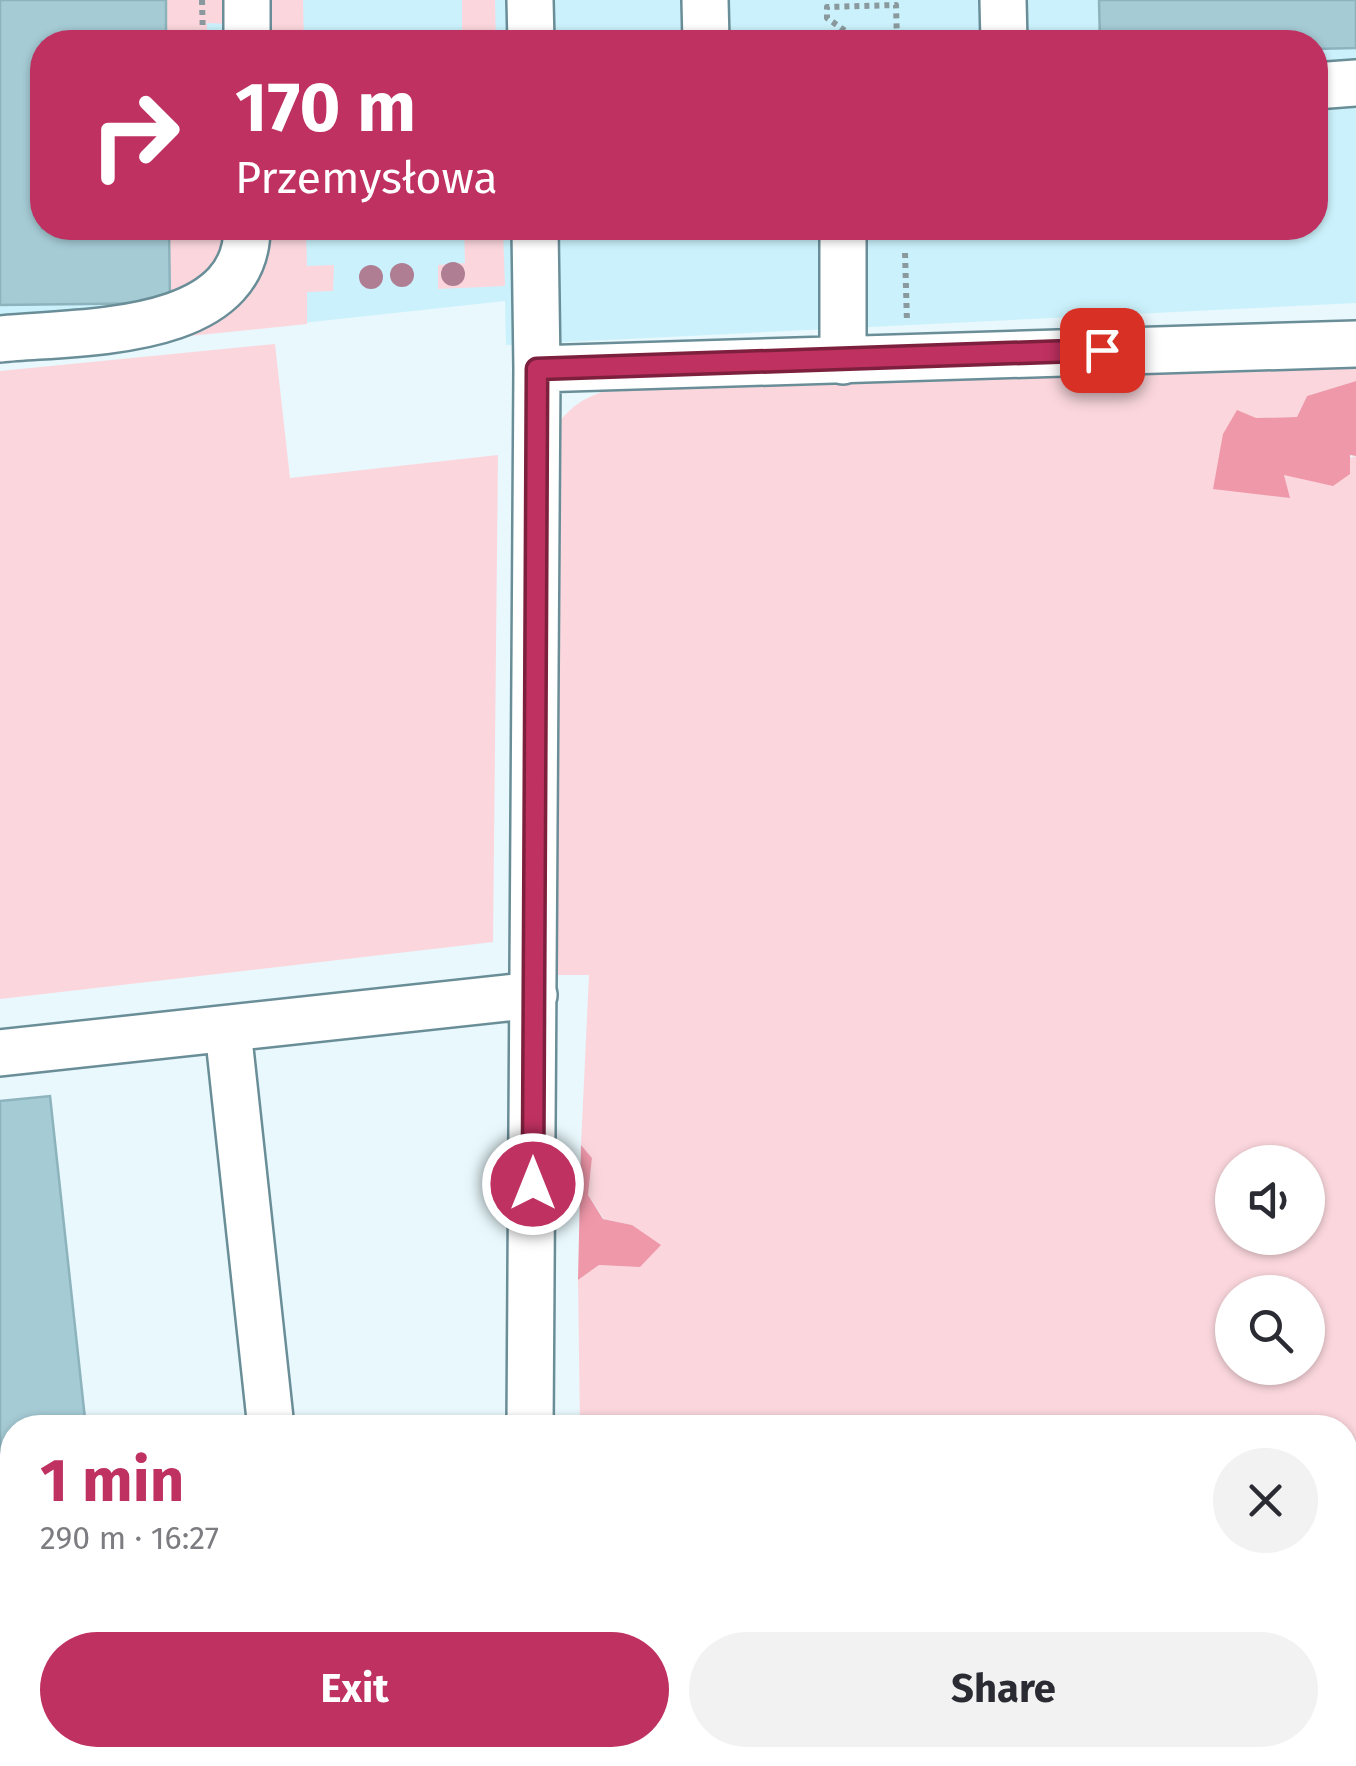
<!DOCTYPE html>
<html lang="en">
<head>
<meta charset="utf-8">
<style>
	body { margin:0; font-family:"Fira Sans",sans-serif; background:#f2f2f3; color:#2b2b33; height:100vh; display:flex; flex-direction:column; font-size:38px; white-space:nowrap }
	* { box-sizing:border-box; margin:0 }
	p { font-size:32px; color:#7c7c81 }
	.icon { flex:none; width:55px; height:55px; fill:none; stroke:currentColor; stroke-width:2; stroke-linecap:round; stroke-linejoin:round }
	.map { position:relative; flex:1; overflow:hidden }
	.drawer { position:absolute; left:0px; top:1415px; width:1358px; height:352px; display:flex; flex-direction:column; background:#fff; border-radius:40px 40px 0 0; box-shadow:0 2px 8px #0004 }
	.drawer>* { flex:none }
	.banner { position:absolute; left:30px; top:30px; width:1298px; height:210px; border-radius:40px; box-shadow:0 2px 8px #0004; background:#bf3160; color:#fff; overflow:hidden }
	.buttons { position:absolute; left:1215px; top:1145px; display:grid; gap:20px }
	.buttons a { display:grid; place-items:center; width:110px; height:110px; border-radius:50%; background:#fff; box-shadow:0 2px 8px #0004; font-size:50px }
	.pin { position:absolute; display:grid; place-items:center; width:85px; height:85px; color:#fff; margin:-42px; border-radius:20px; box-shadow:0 5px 15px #0006 }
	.me { position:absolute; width:110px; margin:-55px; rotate:0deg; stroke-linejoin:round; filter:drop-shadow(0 0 8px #0008) }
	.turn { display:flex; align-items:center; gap:35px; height:210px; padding:0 40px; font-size:45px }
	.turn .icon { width:130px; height:130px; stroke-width:2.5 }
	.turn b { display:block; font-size:70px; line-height:85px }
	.round { display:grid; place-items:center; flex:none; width:105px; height:105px; border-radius:52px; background:#f2f2f3 }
	.headline { display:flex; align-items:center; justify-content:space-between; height:170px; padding:0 40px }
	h1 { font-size:60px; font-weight:700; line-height:75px; color:#bf3160 }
	.button { display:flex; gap:20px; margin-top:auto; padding:20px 40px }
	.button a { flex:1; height:115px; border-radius:60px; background:#bf3160; color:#fff; font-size:40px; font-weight:700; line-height:115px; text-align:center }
	.button a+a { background:#f2f2f3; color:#2b2b33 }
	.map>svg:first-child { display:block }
	.built { fill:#cbf2fc; fill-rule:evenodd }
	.green { fill:#fbd7dd; fill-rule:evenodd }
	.forest { fill:#ef98aa }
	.building { fill:#a5cbd5; stroke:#8db3bd; stroke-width:2.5 }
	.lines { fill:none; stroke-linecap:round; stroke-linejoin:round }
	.minor-casing { stroke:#6a8e98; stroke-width:50 }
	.path { stroke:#8a999d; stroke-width:6; stroke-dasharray:5 5; stroke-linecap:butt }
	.minor { stroke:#fff; stroke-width:45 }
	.tree { fill:#af7e93 }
	.route-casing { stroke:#7c203e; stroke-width:25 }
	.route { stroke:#bf3160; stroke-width:18 }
</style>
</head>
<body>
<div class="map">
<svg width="1356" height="1766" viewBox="0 0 1356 1766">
	<rect width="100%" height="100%" fill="#e8f8fc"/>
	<path class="built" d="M0,0H1356V303L506,345L505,301L0,356ZM42,42H1315V228H42Z"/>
	<path class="green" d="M166,0H230V24L207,23V42H166Z
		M261,0H303L304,42H261Z
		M462,0H495L496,42H462Z
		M169,228H232L224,267L170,303Z
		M263,228H306L307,266L334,265L333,291L307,292V324L160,339Z
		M464,228H503L505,286L438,289V265L465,263Z
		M275,344L290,478L498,455L493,942L0,999V371Z
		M1356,358V381L1307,396L1297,417L1255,418L1213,488L1289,498L1284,475L1356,456V1766H681L684,1755H1345V1428L580,1427L578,1280L599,1265L640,1266L632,1225L604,1219L588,1195L592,1158L581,1145L589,975H552L557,425C586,384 627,388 673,381ZM1232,1162H1308V1238H1232ZM1232,1292H1308V1368H1232Z"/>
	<path class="forest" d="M1356,381V456L1350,455V474L1333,486L1284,475L1290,498L1213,489L1223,434L1237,410L1256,418L1297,417L1307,396Z
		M581,1145L592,1158L588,1195L603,1219L632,1225L661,1245L640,1267L599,1265L578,1280Z"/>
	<path class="building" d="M0,0H166V42H42V228H169L170,303L0,305Z
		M1099,0H1356V48L1315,49V42H1100Z
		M50,1096L86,1428H12V1755H122L124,1766H0V1101Z"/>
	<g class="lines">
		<defs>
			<path id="minor" d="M247,0V42
				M530,0L531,42
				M705,0L706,42
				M1003,0L1004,42
				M1315,86L1356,83
				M843,228V361
				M0,339C77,331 247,339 247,228
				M537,369L1356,344
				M228,1030L271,1428
				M0,1053L534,995
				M530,1428L537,369L535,228
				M306,1755L307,1766
				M520,1766L521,1755"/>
		</defs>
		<use href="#minor" class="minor-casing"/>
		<path class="path" d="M202,0L203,42
			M861,42L827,18V7L896,5L897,42
			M905,253L907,323
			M619,1755L623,1766"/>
		<use href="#minor" class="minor"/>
	</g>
	<g class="tree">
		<circle cx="453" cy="274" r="12"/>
		<circle cx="402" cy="275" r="12"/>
		<circle cx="371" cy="277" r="12"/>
	</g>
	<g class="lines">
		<defs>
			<path id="route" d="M533,1184L537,369L1102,350"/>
		</defs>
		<use href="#route" class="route-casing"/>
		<use href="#route" class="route"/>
	</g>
</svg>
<div class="buttons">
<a><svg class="icon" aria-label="sound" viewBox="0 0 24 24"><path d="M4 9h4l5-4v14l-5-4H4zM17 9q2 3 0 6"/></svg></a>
<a><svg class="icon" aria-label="search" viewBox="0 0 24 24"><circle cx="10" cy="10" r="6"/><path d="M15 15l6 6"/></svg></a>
</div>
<div class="pin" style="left:1102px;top:350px;background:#d93025"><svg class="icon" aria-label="arrive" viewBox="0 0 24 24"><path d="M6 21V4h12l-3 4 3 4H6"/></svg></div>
<svg class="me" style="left:533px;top:1184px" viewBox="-20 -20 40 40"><circle r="17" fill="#bf3160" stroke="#fff" stroke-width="3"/><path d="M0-11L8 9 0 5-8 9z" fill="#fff"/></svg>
<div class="banner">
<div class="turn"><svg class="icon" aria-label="right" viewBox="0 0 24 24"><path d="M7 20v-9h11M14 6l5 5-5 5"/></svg><div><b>170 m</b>Przemysłowa</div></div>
</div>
<section class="drawer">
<div class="headline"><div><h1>1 min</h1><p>290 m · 16:27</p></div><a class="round"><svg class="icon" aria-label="close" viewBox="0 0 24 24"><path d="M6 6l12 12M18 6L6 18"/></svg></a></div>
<div class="button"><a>Exit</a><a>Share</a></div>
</section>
</div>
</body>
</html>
